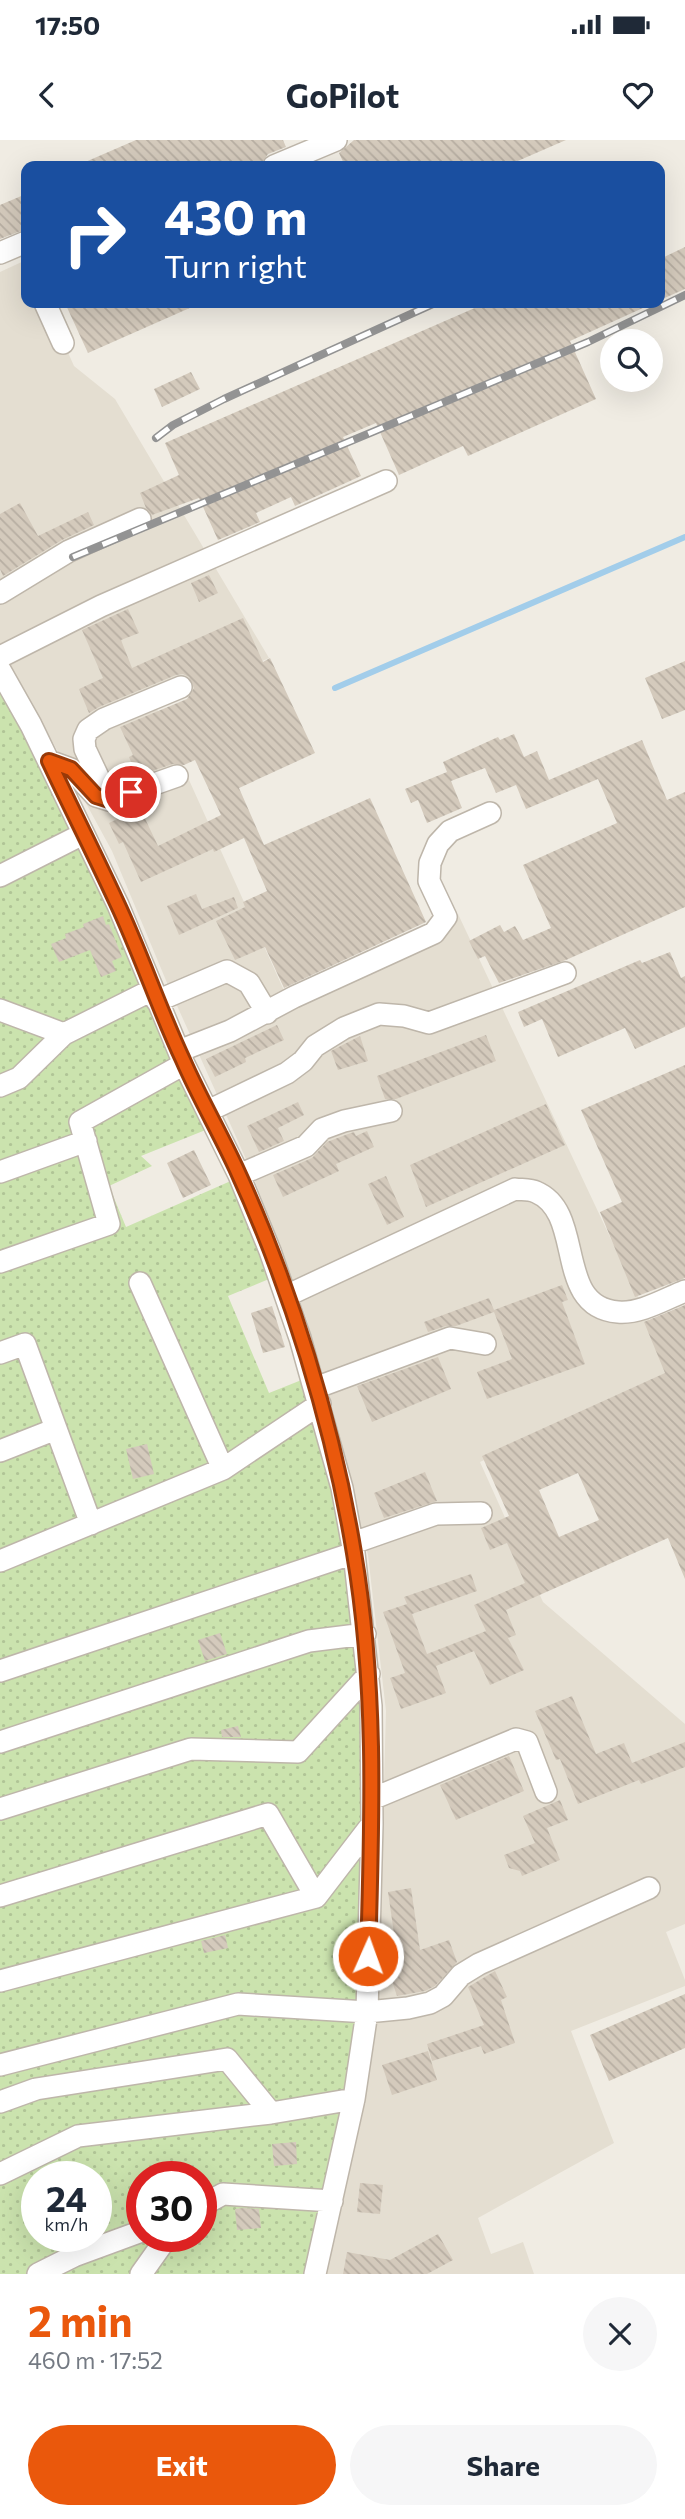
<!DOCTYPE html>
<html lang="en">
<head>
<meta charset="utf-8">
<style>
	body { margin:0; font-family:Commissioner,sans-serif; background:#f6f6f7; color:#1f2937; height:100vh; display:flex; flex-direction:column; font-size:26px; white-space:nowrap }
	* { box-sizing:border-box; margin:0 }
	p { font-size:23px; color:#747a83 }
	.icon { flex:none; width:38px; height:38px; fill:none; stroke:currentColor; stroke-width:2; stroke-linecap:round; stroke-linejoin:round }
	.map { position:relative; height:2134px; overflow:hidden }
	.side { display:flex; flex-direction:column; background:#fff; flex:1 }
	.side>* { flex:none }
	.banner { position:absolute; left:21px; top:21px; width:644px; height:147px; border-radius:14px; box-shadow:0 7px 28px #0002; background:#1a4fa0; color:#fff; overflow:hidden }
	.controls { position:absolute; left:600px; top:189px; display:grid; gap:14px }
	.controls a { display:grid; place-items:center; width:63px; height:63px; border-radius:50%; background:#fff; box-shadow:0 7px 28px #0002; font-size:35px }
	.speed { position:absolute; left:21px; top:2021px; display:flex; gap:14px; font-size:35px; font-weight:700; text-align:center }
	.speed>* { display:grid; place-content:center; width:91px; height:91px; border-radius:50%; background:#fff; box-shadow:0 7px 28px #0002; line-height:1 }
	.speed small { font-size:18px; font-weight:400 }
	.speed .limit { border:10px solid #d22; background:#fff; color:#111 }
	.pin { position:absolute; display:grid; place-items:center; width:60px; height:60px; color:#fff; margin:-30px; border:4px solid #fff; border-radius:50%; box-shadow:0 2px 7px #0007 }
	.me { position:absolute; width:77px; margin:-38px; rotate:2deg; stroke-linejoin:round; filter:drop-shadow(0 0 5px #0008) }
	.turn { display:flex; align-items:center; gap:24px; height:147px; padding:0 28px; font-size:32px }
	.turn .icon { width:91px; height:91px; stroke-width:2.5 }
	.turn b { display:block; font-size:49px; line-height:60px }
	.round { display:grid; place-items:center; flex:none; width:74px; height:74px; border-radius:37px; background:#f6f6f7 }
	.summary { display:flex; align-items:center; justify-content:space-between; height:119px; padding:0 28px }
	h1 { font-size:42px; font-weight:700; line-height:52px; color:#ea580c }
	.primary-button { display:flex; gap:14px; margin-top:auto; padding:14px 28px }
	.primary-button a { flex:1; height:80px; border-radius:42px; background:#ea580c; color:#fff; font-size:28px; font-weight:700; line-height:80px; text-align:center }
	.primary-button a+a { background:#f6f6f7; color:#1f2937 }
	.status { display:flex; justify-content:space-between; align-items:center; height:49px; padding:0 35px; background:#fff; direction:ltr }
	.status svg { height:19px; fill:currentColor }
	header { display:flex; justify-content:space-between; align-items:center; height:91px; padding:0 28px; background:#fff; font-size:32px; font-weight:700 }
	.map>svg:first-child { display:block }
	.residential { fill:#e4ded1 }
	.park { fill:url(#park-dots); fill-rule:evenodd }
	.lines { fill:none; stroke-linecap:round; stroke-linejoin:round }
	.stream { stroke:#a2cdea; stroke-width:6 }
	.building { fill:url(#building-back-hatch); fill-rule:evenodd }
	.minor-casing { stroke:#beb6aa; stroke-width:24 }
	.minor { stroke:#fff; stroke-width:21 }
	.rail-casing { stroke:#939393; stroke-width:8 }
	.rail { stroke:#fff; stroke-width:5; stroke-dasharray:16; stroke-linecap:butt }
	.route-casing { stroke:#983908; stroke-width:18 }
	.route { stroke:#ea580c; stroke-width:12 }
</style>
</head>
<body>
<div class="status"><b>17:50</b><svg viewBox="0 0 49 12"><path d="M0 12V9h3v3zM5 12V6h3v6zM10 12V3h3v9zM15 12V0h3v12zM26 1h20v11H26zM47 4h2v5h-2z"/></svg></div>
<header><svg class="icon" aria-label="back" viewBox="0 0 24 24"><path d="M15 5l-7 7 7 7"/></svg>GoPilot<svg class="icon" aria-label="heart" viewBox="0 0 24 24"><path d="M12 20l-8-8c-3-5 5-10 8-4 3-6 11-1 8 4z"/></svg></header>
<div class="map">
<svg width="685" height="2134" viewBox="0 0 685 2134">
	<defs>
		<pattern id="park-dots" width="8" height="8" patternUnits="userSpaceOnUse" patternTransform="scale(1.75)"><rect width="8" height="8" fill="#cbe3ae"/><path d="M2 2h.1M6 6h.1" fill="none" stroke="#b0c496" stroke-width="1.8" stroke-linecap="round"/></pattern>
		<pattern id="building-back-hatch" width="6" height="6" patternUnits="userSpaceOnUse" patternTransform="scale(1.75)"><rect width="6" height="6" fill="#d4cabc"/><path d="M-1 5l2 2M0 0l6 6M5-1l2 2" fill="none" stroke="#b7aea2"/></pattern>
	</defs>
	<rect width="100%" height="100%" fill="#f0ece3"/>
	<path class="residential" d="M26,120V163H46L74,226L115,259L269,518L157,569L286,855L458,774L674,1233L480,1322L543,1462L685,1584V1784L666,1792L685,1840V1846L571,1891L614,2003L478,2078L491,2114L523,2102L534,2134H325L378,1856L386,1571L368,1415L307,1180L250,1028L170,850L112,711L9,522L0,510V132Z"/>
	<path class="park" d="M0,546L89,722L208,989L141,1016L152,1026L109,1046L126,1087L233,1040L248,1072L269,1139L228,1156L269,1253L304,1239L341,1384L362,1553L363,1670L358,1861L351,1936L336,2008L304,2134H0ZM37,2037H96V2096H37ZM142,2037H201V2096H142Z"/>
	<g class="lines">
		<path class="stream" d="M335,548L685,397"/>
	</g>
	<path class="building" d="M136,0H283L286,7L268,14L262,23L253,26H76Z
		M354,0H566L506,26H345L339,13Z
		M26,54V89L0,99V65Z
		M685,107V149L660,160V119Z
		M65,163H201L88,213Z
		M476,163H654L570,201L596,259L468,316L463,306L399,335L376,283L343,297L361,336L295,366L291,357L256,373L260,382L218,400L199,358L152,375L146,368L140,353L179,335L165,303L477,167Z
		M191,232L200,249L162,267L154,249Z
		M20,363L38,396L88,372L94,385L62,400L3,436L0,429V374Z
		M209,435L218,453L199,462L191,443Z
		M128,469L139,493L121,500L132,528L243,478L263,522L270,518L315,613L239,648L264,705L370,658L426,782L284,848L265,807L235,820L216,781L245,767L243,762L267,751L244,698L214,712L213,709L141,742L123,702L119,704L109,683L140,668L158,706L221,675L195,620L184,625L173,624L137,636L129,617L133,615L120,587L187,559L194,548L189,537L183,534L176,535L99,567L89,573L79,549L103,538L82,490Z
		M685,521V570L662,579L645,538Z
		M514,594L524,617L537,611L549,640L642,600L667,660L685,652V767L566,820L499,843L485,816L478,819L469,801L500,785L504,792L515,786L523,800L551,788L523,725L617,683L598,639L526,669L516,645L496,653L485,628L451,641L462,668L427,683L418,660L411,663L405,649L447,632L443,622L498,597L500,600Z
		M196,754L202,769L234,757L238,768L179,795L167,766Z
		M103,776L106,785L109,784L122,817L112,821L116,831L101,837L90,810L59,822L51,804L66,798L65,794L84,787L83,784Z
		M670,812L681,838L685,836V887L635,909L625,888L558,917L542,879L524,887L518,872L640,820L642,823Z
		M277,885L284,900L245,918L246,922L215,937L206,919Z
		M486,895L496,921L396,959H385L377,936Z
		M360,896L368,921L338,930L331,911Z
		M685,925V1138L635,1157L600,1072L622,1062L581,970Z
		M298,962L304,975L278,988L284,1001L259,1012L247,986Z
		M546,964L565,1005L426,1067L410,1025Z
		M367,991L374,1007L336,1024L339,1031L283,1057L273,1035L312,1018L327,1002L348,994L354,992L356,996Z
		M194,1010L211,1045L183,1058L167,1023Z
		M386,1036L404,1077L387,1085L368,1044Z
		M562,1145L568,1160L562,1162L585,1224L487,1259L477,1232L512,1219L494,1172L456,1186H446L428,1192L424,1182L489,1158L494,1170Z
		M685,1165V1439L668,1398L506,1470L516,1495L508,1498L524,1530L490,1545L474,1511L436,1526L446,1553L401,1569L390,1538L405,1533L383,1472L407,1464L404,1457L471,1434L477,1451L412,1474L427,1514L486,1491L474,1465L525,1443L507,1403L490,1410L481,1388L509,1376L482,1316L665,1233L644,1182ZM578,1333L599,1380L559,1397L539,1350Z
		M272,1166L285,1207L263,1213L251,1173Z
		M438,1217L451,1249L372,1282L357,1246Z
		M147,1304L154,1334L133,1339L126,1309Z
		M425,1332L437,1361L384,1378L374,1353Z
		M220,1493L227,1514L205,1521L198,1500Z
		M572,1556L596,1614L624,1603L632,1623L685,1602V1627L641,1644L639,1640L578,1664L560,1619L556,1620L535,1571Z
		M238,1586L241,1597H222L221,1590Z
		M509,1616L524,1651L456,1680L440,1645Z
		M560,1660L568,1680L547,1688L560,1720L522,1736L520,1731L509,1728L504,1715L535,1703L523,1676Z
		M411,1748L420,1810L449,1800L457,1822L435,1846L425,1851L397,1856L389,1832L399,1828L388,1752Z
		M225,1795L228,1808L204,1813L201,1801Z
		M495,1831L507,1857L501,1860L515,1903L484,1914L481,1906L432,1921L427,1904L484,1885L468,1847Z
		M685,1854V1908L609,1941L590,1895Z
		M428,1911L437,1940L392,1955L382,1925Z
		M296,2002L297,2024L274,2026L272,2004Z
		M360,2043L383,2045L380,2074L357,2072Z
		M243,2068L259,2069L261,2088L237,2090L235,2069Z
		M438,2094L453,2120L427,2134H343L347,2112L390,2120Z"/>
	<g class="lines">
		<defs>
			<path id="minor" d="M274,26L336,0
				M0,113L26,102
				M45,163L63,203
				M0,453L69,411L140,379
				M0,517L101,466L386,341
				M0,530L31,585L118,765L184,924L239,1035L270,1111L300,1198L342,1348L354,1413L371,1566L372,1684L367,1872L354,1959L315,2134
				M49,621L71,629L96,656L109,660L177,636
				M109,660L85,609L84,599L88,590L104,579L181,547
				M0,736L83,694
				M157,861L227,831L249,843L267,873
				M0,870L64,894
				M179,911L230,891L294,857L434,793L446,777L429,741L430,723L438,704L450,691L490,673
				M0,946L19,938L64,894L152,850
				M208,971L287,933L303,921L315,906L344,888L379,874L404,876L429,883L565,833
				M0,1032L86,1001
				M239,1035L306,1006L322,989L344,981L391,971
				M0,1122L109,1084L80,982L184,924
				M140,1143L223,1329
				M286,1156L515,1049C521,1050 530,1049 536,1052C586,1073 553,1167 618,1172C640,1174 665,1159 685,1151
				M0,1213L25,1204L91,1384
				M315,1248L450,1198L485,1204
				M0,1311L56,1289
				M353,1403L436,1374L481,1373
				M0,1421L223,1329L320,1264
				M0,1531L354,1413
				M0,1602L309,1501L365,1494
				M372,1659L516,1599L527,1602L546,1652
				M0,1669L191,1609L298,1612L369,1534
				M0,1756L268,1674L316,1757
				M0,1841L316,1757L372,1684
				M0,1925L238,1864L367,1872L408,1868L430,1863L443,1856L461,1835L479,1824L649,1748
				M0,1962L36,1949L227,1919L271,1973
				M0,2034L78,1996L271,1973L354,1959
				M201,2066L223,2054L332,2061
				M38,2134L74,2116L142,2091
				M141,2134L168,2096"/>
		</defs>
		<use href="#minor" class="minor-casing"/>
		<use href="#minor" class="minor"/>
		<defs>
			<path id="rail" d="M156,298L173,285L224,259L435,163
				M73,417L588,202L685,155"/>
		</defs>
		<use href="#rail" class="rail-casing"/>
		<use href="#rail" class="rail"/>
	</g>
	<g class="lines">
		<defs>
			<path id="route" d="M131,652L109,660L96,656L71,629L49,621C71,668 95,715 117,763C141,814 159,869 183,920C199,957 219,991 236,1028C290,1145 333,1285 354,1413C377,1548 372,1680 368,1816"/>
		</defs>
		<use href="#route" class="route-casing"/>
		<use href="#route" class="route"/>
	</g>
</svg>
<div class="controls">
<a><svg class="icon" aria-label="search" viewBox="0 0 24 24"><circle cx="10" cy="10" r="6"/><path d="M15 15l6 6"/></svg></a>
</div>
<div class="speed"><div>24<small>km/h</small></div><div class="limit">30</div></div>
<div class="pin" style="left:131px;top:652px;background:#d93025"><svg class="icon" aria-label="arrive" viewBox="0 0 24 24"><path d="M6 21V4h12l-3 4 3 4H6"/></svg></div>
<svg class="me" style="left:368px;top:1816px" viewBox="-20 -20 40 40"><circle r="17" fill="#ea580c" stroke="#fff" stroke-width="3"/><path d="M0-11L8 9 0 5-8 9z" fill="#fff"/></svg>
<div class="banner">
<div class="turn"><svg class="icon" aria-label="right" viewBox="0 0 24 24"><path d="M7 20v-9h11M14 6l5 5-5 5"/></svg><div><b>430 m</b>Turn right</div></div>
</div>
</div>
<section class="side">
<div class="summary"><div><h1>2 min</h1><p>460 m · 17:52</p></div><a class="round"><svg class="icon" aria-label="close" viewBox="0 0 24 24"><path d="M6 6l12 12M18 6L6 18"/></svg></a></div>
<div class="primary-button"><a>Exit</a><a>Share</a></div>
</section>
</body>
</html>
